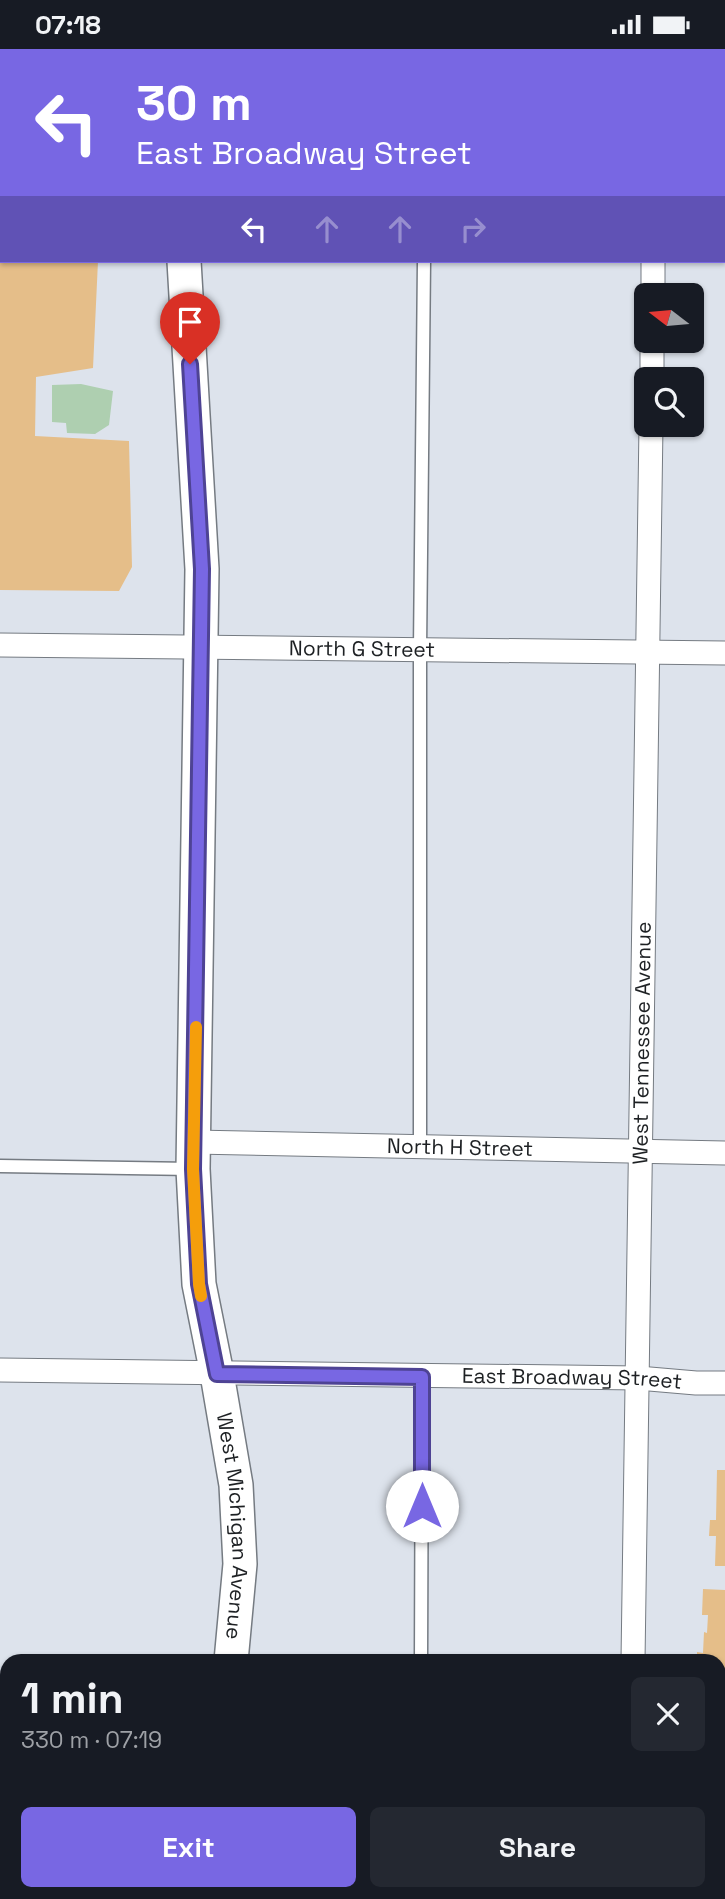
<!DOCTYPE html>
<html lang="en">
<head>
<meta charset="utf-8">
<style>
	body { margin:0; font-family:"Space Grotesk",sans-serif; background:#242831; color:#f1f3f6; height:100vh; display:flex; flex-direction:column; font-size:26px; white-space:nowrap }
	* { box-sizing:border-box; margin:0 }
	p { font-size:23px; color:#9ea1a6 }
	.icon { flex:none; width:38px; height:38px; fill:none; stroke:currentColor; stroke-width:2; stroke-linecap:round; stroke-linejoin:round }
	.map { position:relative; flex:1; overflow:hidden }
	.details { position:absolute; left:0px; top:1605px; width:726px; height:247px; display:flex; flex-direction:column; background:#171b24; border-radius:21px 21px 0 0; box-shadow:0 2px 5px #0004 }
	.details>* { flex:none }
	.hud { position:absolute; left:0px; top:0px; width:726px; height:214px; box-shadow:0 2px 5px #0004; background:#7867e3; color:#fff; overflow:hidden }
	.needle { width:46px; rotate:286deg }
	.buttons { position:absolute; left:634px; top:234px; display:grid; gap:14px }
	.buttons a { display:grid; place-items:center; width:70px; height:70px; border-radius:10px; background:#171b24; box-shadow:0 2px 5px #0004; font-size:35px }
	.pin { position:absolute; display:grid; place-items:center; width:60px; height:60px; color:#fff; margin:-72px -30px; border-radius:50% 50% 50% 0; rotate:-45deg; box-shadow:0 0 7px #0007 }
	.pin .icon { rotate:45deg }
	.me { position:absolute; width:77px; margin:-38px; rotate:0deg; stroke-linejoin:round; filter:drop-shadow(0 0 5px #0008) }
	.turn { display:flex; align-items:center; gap:24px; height:147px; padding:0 21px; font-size:32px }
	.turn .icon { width:91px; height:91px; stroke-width:2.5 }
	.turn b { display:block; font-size:49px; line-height:60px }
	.lanes { display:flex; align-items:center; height:66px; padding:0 21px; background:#0003; justify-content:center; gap:35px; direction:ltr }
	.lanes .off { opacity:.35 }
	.round { display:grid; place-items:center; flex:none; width:74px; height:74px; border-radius:10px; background:#242831 }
	.headline { display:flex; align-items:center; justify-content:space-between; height:119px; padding:0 21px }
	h1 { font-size:42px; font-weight:800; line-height:52px }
	.cta { display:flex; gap:14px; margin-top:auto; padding:14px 21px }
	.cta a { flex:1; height:80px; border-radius:10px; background:#7867e3; color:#fff; font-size:28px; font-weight:800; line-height:80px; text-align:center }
	.cta a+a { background:#242831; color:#f1f3f6 }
	.status { display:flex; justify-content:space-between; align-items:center; height:49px; padding:0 35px; background:#171b24; direction:ltr }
	.status svg { height:19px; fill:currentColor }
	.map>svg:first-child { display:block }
	.green { fill:#aecfb0 }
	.building { fill:#e5be89 }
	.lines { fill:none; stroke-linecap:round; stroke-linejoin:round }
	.lane-casing { stroke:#757b82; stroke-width:15 }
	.street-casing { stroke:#757b82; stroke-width:25 }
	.secondary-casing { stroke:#757b82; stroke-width:36 }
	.lane { stroke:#fff; stroke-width:12 }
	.street { stroke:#fff; stroke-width:23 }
	.secondary { stroke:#fff; stroke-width:33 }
	.route-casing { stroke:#4e4394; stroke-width:18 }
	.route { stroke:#7867e3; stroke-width:12 }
	.slow { stroke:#f59e0b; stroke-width:12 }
	.labels { text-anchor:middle; stroke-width:7; stroke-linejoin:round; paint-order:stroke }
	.street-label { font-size:21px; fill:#1d2023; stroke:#fff }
</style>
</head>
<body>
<div class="status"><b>07:18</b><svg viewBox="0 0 49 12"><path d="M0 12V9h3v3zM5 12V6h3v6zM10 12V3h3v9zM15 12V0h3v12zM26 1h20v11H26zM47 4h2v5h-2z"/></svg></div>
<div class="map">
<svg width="725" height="1850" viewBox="0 0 725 1850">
	<rect width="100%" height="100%" fill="#dde3ec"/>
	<path class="green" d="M81,335L113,342L109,376L95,385L67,384L66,374L52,373V336Z"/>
	<path class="building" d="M0,212H98L93,319L36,328L35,387L129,392L132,518L119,542L0,541Z
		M717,1421H725V1517H715L716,1487H709L710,1471H716Z
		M703,1540L725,1541V1629H719V1612H697V1603L703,1604L704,1583L707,1584L708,1566H702Z
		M719,1644H725V1719L719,1720Z
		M721,1728H725V1755H720Z
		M719,1766H725V1850H709V1844H719Z"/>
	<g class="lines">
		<defs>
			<path id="lane" d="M394,2V0
				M420,1098V601L424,212
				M0,1117L192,1120
				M421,1612L422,1327
				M419,1850V1844"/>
			<g id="street">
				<path d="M622,0V2"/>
				<path d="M0,91H2"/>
				<path d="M724,97H725"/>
				<path d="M653,247V212"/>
				<path d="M652,331V292"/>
				<path id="s1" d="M0,596L725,604"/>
				<path id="s2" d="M194,1093L725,1104"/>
				<path id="s3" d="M0,1321L638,1329L696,1334H725"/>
				<path id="s4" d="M633,1612L651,376"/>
				<path d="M628,1850L629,1844"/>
			</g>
			<g id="secondary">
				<path d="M173,2V0"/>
				<path id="s5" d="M184,212L202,520L193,1120L199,1235L217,1325L236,1436L240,1515L231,1612"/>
				<path d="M217,1844L218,1850"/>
			</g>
		</defs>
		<use href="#lane" class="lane-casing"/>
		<use href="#street" class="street-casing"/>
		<use href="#secondary" class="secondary-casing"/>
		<use href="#lane" class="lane"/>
		<use href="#street" class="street"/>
		<use href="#secondary" class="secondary"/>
	</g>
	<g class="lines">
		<defs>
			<path id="route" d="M190,315L202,520L193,1120L199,1235L217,1325L422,1328V1457"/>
		</defs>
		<use href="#route" class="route-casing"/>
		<use href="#route" class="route"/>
		<path class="slow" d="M196,978L193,1120L199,1235L201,1247"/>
	</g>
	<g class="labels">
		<g class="street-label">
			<text dy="7" stroke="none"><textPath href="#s1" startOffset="362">North G Street</textPath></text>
			<text dy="7" stroke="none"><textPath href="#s4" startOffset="618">West Tennessee Avenue</textPath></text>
			<text dy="7" stroke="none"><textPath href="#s2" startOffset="266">North H Street</textPath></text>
			<text dy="7" stroke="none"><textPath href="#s3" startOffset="572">East Broadway Street</textPath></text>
			<text dy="7" stroke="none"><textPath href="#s5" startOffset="1269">West Michigan Avenue</textPath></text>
		</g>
	</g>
</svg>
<div class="buttons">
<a><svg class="needle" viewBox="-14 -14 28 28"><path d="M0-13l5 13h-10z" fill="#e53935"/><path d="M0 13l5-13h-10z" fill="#9ea1a6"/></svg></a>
<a><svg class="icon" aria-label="search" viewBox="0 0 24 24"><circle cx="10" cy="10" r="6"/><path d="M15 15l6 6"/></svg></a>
</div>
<div class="pin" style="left:190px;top:315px;background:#d93025"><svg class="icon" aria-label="arrive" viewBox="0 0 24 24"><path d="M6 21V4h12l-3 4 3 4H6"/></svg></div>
<svg class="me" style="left:422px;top:1457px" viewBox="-20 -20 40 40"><circle r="19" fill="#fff"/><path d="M0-13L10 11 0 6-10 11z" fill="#7867e3"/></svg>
<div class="hud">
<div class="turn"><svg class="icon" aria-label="left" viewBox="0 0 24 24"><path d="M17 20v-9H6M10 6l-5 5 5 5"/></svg><div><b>30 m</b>East Broadway Street</div></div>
<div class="lanes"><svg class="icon" aria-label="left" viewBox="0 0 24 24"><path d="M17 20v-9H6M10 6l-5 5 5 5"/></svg><svg class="icon off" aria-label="ahead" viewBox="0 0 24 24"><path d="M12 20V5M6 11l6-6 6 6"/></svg><svg class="icon off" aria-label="ahead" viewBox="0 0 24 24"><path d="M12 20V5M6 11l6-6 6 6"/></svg><svg class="icon off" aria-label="right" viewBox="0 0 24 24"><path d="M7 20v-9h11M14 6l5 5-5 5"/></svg></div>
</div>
<section class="details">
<div class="headline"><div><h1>1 min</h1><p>330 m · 07:19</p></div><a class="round"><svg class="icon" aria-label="close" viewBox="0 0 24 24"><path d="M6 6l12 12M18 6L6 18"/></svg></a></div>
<div class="cta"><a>Exit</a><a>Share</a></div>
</section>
</div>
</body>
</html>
